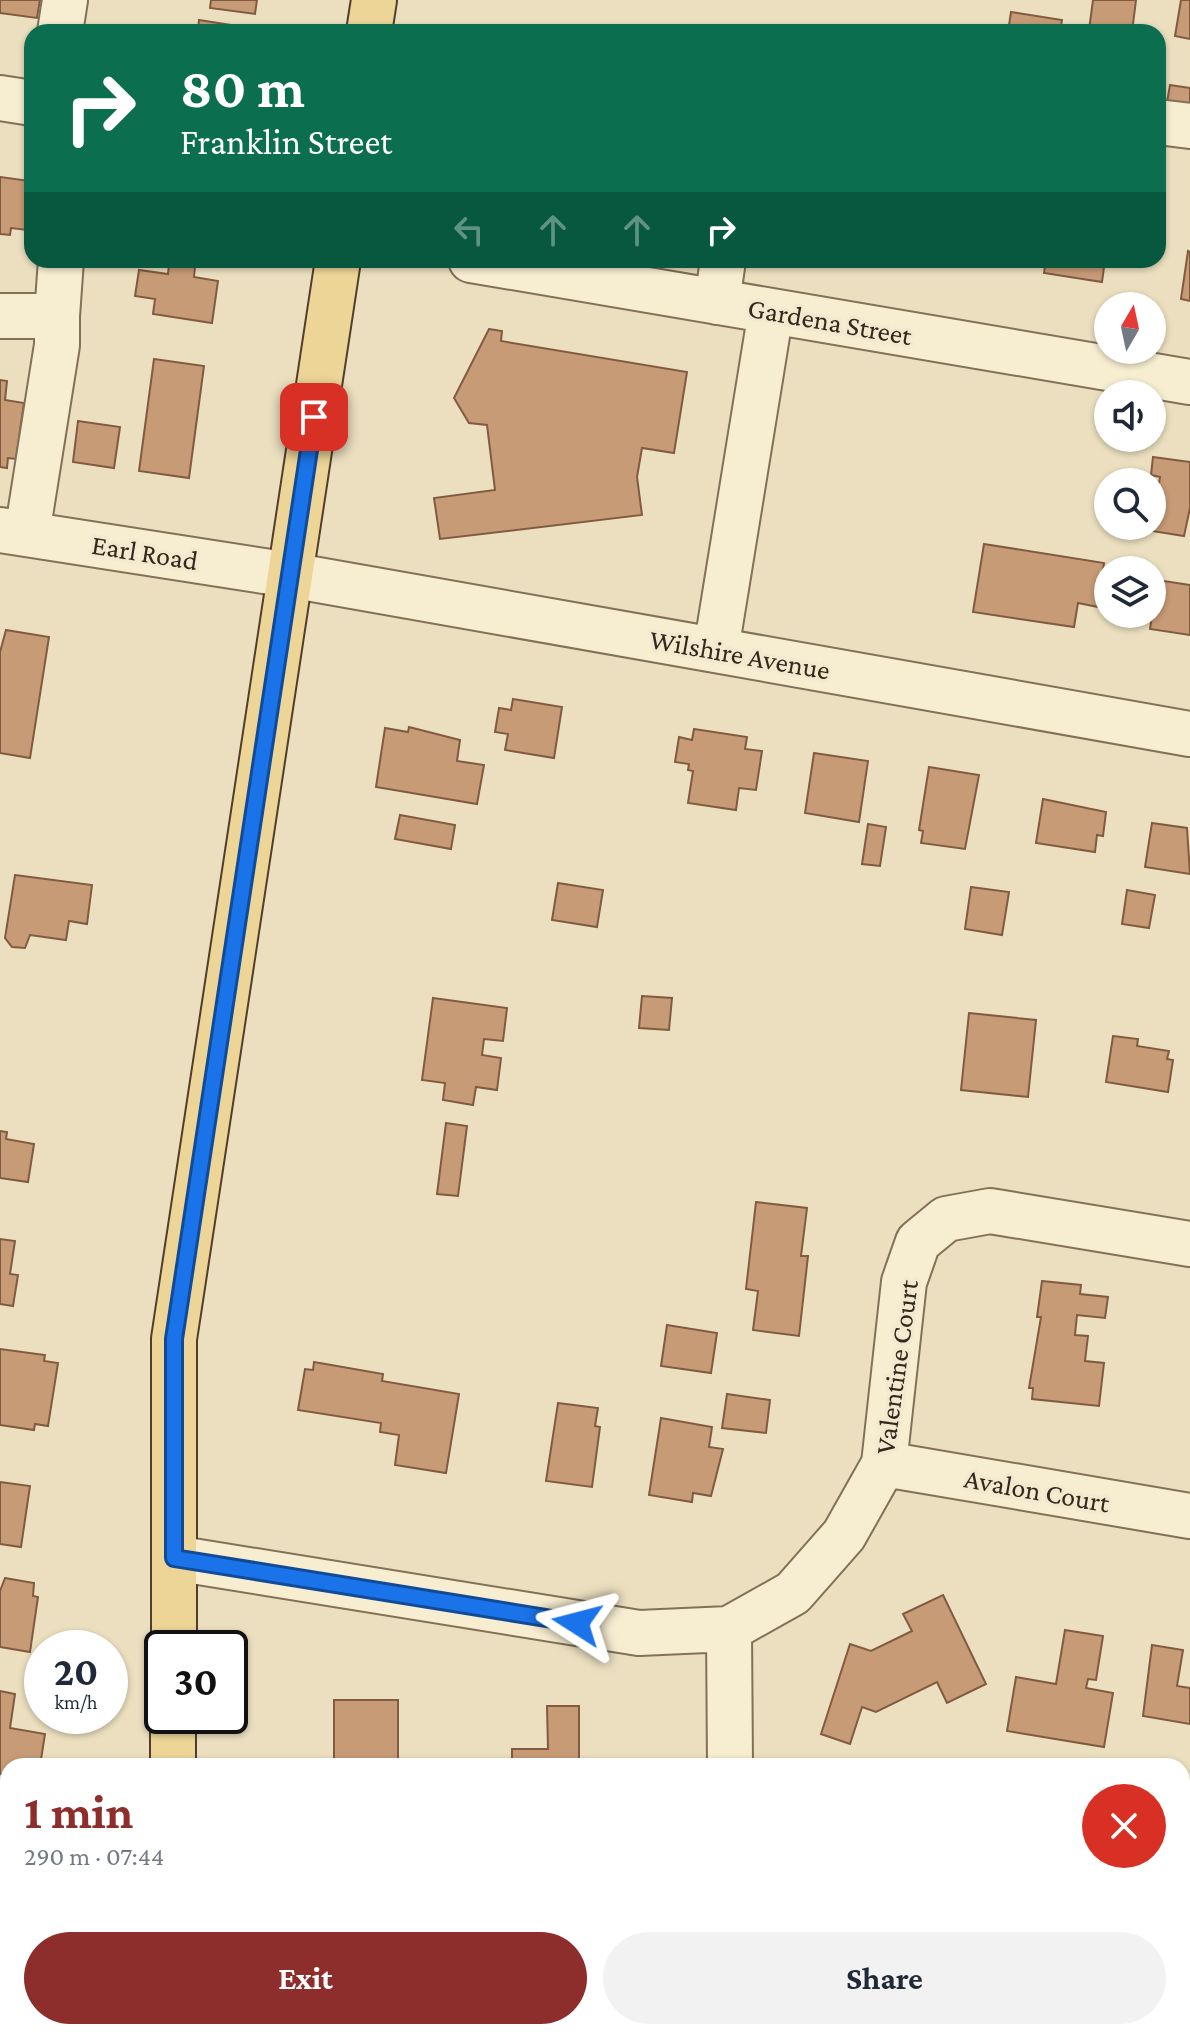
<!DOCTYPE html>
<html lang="en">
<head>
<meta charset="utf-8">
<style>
	body { margin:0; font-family:"Crimson Pro",serif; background:#f2f2f3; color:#1f2937; height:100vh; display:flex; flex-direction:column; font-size:30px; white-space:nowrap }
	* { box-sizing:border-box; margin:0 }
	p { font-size:26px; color:#747a83 }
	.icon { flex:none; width:44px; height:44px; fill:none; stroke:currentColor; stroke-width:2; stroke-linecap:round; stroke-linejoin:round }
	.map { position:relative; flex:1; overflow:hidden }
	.details { position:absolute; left:0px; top:1758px; width:1190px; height:282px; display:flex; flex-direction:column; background:#fff; border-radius:24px 24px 0 0; box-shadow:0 2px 6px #0004 }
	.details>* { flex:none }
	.guide { position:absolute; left:24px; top:24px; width:1142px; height:244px; border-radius:24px; box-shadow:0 2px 6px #0004; background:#0b6e4f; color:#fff; overflow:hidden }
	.needle { width:52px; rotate:9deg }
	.tools { position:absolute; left:1094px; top:292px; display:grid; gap:16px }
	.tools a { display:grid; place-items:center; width:72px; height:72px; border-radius:50%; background:#fff; box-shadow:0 2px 6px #0004; font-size:40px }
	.speed { position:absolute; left:24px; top:1630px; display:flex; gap:16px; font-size:40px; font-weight:700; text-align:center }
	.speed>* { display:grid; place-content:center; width:104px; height:104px; border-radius:50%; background:#fff; box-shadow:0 2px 6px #0004; line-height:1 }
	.speed small { font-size:20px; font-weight:400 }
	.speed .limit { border:4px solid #111; border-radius:12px; background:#fff; color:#111 }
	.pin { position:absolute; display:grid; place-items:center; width:68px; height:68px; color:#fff; margin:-34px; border-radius:16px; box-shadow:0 4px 12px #0006 }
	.me { position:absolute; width:88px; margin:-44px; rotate:279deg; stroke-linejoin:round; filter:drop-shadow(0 0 6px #0008) }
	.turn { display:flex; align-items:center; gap:28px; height:168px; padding:0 24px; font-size:36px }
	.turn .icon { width:104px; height:104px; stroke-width:2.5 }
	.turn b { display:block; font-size:56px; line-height:68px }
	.lanes { display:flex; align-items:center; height:76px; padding:0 24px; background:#0003; justify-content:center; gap:40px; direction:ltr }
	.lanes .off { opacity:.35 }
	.round { display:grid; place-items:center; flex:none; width:84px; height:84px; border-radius:42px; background:#f2f2f3 }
	.headline { display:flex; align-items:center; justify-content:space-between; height:136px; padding:0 24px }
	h1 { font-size:48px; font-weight:700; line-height:60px; color:#8e2e2c }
	.cta { display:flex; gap:16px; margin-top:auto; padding:16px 24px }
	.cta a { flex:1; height:92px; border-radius:48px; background:#8e2e2c; color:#fff; font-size:32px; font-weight:700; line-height:92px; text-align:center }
	.cta a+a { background:#f2f2f3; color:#1f2937 }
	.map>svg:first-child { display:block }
	.building { fill:#c79b76; stroke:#805b40; stroke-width:2 }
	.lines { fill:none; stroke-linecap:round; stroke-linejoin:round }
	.minor-casing { stroke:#827058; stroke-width:48 }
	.major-casing { stroke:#503e2d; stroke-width:48 }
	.minor { stroke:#f7edd1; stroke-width:44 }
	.major { stroke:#edd598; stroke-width:44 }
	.route-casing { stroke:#114b97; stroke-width:20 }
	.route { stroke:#1a73e8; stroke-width:14 }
	.labels { text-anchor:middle; stroke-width:7; stroke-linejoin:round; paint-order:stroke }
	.street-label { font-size:28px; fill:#33281c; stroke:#f3e9ce }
</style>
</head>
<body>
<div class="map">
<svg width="1190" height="2039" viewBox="0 0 1190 2039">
	<rect width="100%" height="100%" fill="#ebdfbf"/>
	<path class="building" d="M0,0H40L37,18L0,13Z
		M211,0H257L255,14L210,8Z
		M1093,0H1136L1132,32L1089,30Z
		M1181,0H1190V39L1175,36Z
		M1011,12L1062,20L1060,32H1008Z
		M199,20L251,28V32H198Z
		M1170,85L1190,88V111L1166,108Z
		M0,177L30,181L27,230L11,228L10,235L0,234Z
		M1188,251L1190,252V301L1181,299Z
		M1046,260H1105L1102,282L1044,273Z
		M169,264L195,267L194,277L218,281L212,323L153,314L155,299L135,296L139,270L168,274Z
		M489,329L502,331L501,341L687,372L674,453L642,448L637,477L642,515L440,539L434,498L495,490L487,425L469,423L454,398Z
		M154,359L204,366L189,478L139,471Z
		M0,380L7,381L5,400L24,403L16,459L8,458L7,468L0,467Z
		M78,421L120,427L114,468L73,462Z
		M1153,457L1190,462V508L1184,536L1152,531L1160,477L1151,475Z
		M984,544L1104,563L1098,607L1078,603L1074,627L973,612Z
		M1157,580L1190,585V635L1150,629Z
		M6,630L49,637L30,758L0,753V652Z
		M513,699L562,707L554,758L505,750L508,734L495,732L499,708L511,710Z
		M409,727L460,740L457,761L484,765L477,804L376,787L385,728L408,732Z
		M694,729L747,737L745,749L762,751L756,790L739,788L736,810L688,803L693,771L688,770L689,764L675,762L679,737L692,740Z
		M814,753L868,761L859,822L805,813Z
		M929,767L979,775L965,849L921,843L923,831L919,830Z
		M1043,799L1106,812L1103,836L1097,835L1095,852L1036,843Z
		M400,815L455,825L451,849L395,839Z
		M1152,823L1187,828L1190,874L1145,867Z
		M868,824L886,827L880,866L862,864Z
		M15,875L92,885L87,924L69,921L66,940L30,935L25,948L12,947L5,938Z
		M558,883L603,890L597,927L552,920Z
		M971,887L1009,892L1002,935L965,929Z
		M1127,890L1155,895L1149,928L1122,924Z
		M642,996L672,998L669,1030L639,1028Z
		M433,998L507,1008L503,1041L484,1039L482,1055L501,1058L497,1090L476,1087L473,1105L443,1100L445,1083L422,1080Z
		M969,1013L1036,1020L1028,1097L961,1090Z
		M1113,1036L1138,1039L1137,1046L1169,1051L1167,1059L1173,1060L1168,1092L1106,1082Z
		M446,1123L467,1126L458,1196L437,1194Z
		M0,1131L7,1132L6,1139L34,1144L28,1182L0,1178Z
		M756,1202L807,1208L801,1256H808L799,1336L753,1330L758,1291L746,1289Z
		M0,1239L15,1241L10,1274L18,1275L13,1306L0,1304Z
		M1042,1281L1081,1285L1080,1294L1108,1297L1105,1318L1077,1315L1075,1335L1088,1336L1085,1361L1104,1363L1099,1406L1032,1399L1033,1388H1029L1041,1317H1037Z
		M667,1325L717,1333L711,1373L661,1366Z
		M0,1349L45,1355L44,1361L58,1363L48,1426L35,1424L34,1430L0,1425Z
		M314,1362L383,1374L382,1381L459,1394L446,1473L395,1465L399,1435L380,1432L381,1423L298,1410L305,1369L313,1370Z
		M727,1394L770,1400L766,1433L722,1428Z
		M558,1403L598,1408L595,1426L600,1427L592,1487L546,1481Z
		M661,1418L712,1427L709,1447L723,1449L711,1496L693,1493L692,1502L649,1495Z
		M0,1482L30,1486L21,1547L0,1544Z
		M5,1578L34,1583L33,1596L38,1597L30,1652L0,1647V1591Z
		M943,1595L986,1684L947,1703L937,1682L876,1712L862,1707L850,1744L821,1734L850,1644L871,1651L912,1631L903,1614Z
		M1065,1630L1103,1636L1096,1680L1088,1679L1086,1688L1113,1693L1104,1747L1007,1731L1016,1677L1056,1684Z
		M1152,1645L1183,1650L1177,1686L1190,1688V1724L1143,1716Z
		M0,1691L15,1694L10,1728L45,1734L40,1766H8V1775L0,1774Z
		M334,1700H398V1766H334Z
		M547,1706H579V1761H593V1766H512V1749H548Z
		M0,1834L8,1835L6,1881L0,1880Z
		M0,2006L8,2007V2032H55L54,2039H0Z"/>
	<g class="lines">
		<defs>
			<path id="minor" d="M60,32L65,0
				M0,98L32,103
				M1158,122L1190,126
				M471,260L1190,382
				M717,302L723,260
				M0,316H57L61,260
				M0,530L290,575L1190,734
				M27,534L57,345V316
				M716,650L771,311
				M884,1464L1190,1516
				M174,1558L639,1633L729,1629L793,1593L844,1535L884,1464L904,1282L918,1242L946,1219L990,1211L1190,1244
				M729,1629L730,1766
				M792,2032L831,2039
				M730,2039L731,2032"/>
			<path id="major" d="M369,32L374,0
				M174,1648V1339L338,260
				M173,1766V1716
				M173,2039V2032"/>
		</defs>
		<use href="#minor" class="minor-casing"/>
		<use href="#major" class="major-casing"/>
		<use href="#minor" class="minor"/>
		<use href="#major" class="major"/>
	</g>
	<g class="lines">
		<defs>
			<path id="route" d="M314,417L174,1339V1558L577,1623"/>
		</defs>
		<use href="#route" class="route-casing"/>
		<use href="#route" class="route"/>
	</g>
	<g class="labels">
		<g class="street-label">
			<text transform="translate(830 321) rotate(10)" y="10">Gardena Street</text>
			<text transform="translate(145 552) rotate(9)" y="10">Earl Road</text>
			<text transform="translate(740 654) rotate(10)" y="10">Wilshire Avenue</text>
			<text transform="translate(896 1367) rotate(-82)" y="10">Valentine Court</text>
			<text transform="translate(1037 1490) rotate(10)" y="10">Avalon Court</text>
		</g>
	</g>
</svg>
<div class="tools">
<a><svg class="needle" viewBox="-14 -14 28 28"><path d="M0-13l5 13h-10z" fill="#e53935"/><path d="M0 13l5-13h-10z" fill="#747a83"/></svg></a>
<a><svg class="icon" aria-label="sound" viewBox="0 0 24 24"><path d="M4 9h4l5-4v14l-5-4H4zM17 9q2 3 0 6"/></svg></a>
<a><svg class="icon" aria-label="search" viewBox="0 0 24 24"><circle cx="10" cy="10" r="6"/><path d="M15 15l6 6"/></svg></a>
<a><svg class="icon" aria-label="layers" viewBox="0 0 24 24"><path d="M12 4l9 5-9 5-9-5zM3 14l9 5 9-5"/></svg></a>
</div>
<div class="speed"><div>20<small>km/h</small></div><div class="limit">30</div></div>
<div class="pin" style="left:314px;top:417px;background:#d93025"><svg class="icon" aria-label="arrive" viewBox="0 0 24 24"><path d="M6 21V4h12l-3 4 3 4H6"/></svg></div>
<svg class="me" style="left:577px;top:1623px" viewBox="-20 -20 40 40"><path d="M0-17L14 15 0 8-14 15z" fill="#1a73e8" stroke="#fff" stroke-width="4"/></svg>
<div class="guide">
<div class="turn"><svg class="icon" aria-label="right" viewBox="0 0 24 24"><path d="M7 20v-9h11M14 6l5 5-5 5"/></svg><div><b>80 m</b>Franklin Street</div></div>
<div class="lanes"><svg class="icon off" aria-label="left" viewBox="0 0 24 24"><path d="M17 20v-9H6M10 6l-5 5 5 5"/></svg><svg class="icon off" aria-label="ahead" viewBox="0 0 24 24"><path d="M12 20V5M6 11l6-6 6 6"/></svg><svg class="icon off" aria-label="ahead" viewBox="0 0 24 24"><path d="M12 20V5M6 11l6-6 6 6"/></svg><svg class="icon" aria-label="right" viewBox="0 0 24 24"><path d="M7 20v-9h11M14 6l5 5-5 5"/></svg></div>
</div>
<section class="details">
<div class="headline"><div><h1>1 min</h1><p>290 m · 07:44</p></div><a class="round" style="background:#d93025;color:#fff"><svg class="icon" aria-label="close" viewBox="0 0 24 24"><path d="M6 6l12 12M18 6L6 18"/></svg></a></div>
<div class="cta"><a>Exit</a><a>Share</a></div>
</section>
</div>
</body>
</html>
